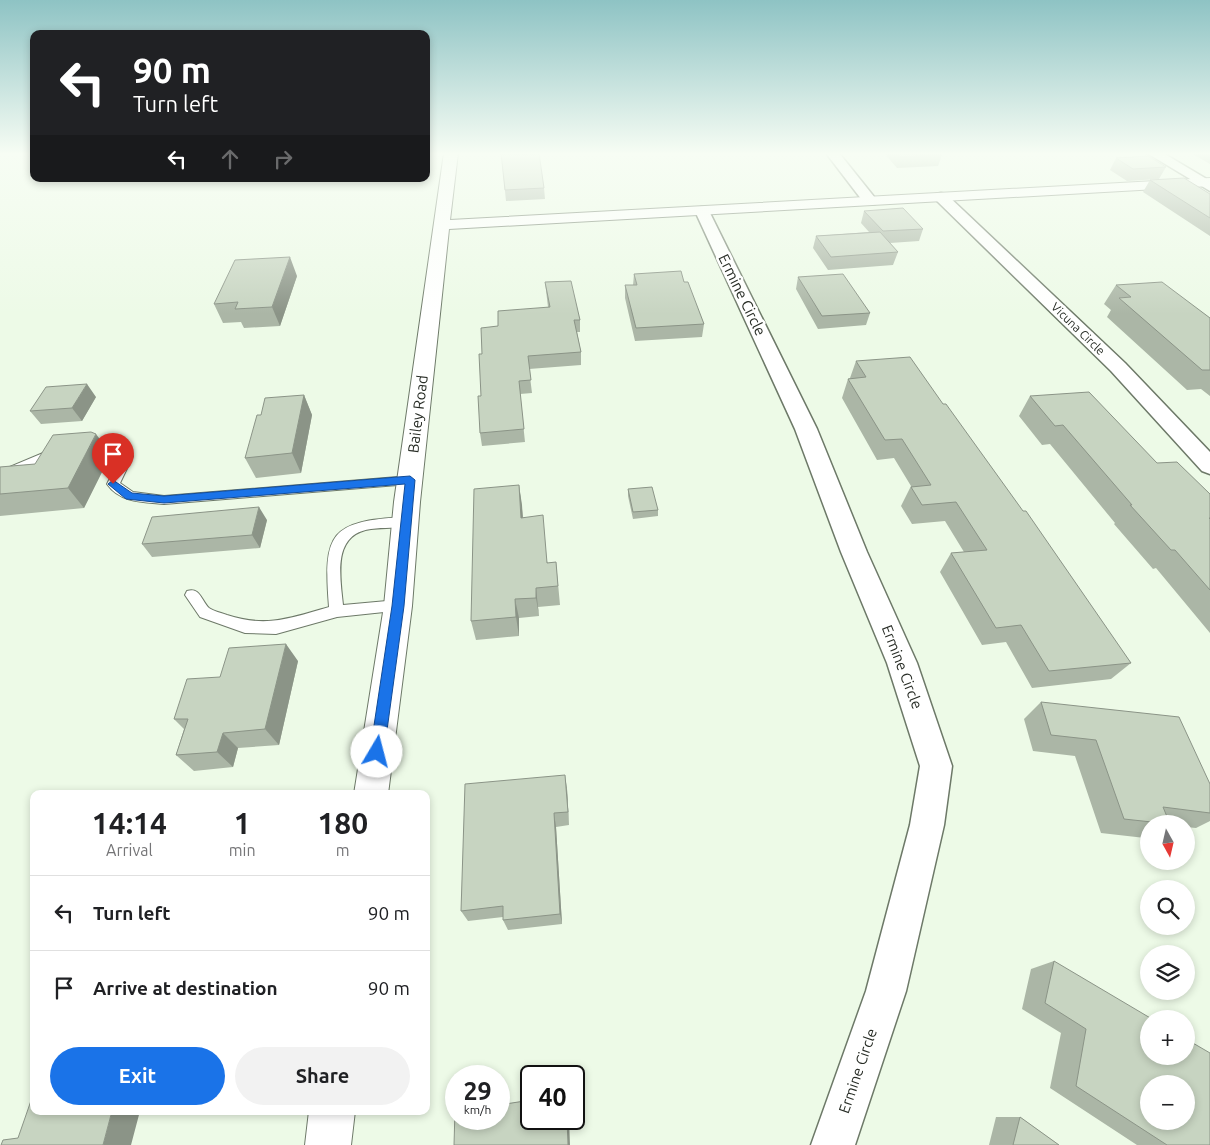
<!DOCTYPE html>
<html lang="en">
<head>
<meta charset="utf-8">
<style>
	body { margin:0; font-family:Ubuntu,sans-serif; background:#f2f2f2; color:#202124; height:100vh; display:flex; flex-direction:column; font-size:19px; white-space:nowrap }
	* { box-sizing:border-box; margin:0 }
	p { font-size:16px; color:#757577 }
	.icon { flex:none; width:28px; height:28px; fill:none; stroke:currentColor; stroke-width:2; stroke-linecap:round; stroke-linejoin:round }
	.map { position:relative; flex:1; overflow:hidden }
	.sheet { position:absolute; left:30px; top:790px; width:400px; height:325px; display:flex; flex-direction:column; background:#fff; border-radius:10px; box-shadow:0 2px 8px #0003 }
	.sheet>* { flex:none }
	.top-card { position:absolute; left:30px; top:30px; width:400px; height:152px; border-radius:10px; box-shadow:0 2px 8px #0003; background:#202124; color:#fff; overflow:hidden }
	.needle { width:32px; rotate:172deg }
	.fabs { position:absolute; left:1140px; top:815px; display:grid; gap:10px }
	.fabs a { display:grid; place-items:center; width:55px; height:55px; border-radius:50%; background:#fff; box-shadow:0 2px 8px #0003; font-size:25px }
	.speed { position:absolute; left:445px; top:1065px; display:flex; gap:10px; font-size:25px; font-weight:700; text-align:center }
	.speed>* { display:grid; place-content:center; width:65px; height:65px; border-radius:50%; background:#fff; box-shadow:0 2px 8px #0003; line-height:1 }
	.speed small { font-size:12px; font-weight:400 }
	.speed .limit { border:2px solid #111; border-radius:8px; background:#fff; color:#111 }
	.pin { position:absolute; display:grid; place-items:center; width:42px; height:42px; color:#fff; margin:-51px -21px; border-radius:50% 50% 50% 0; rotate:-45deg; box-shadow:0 0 5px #0007 }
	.pin .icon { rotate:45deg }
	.me { position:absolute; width:55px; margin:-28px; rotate:8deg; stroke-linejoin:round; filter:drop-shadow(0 0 4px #0008) }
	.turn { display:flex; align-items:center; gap:18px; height:105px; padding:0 20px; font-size:22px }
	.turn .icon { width:65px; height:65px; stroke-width:2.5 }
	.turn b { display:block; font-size:35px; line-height:42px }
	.lanes { display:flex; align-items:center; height:48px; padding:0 20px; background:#0003; justify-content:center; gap:25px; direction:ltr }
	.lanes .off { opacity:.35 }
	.eta { display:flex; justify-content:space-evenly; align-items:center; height:85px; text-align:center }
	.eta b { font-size:30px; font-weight:700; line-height:35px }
	.action { display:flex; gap:10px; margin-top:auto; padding:10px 20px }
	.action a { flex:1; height:58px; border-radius:30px; background:#1a73e8; color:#fff; font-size:20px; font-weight:700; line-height:58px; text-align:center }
	.action a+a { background:#f2f2f2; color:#202124 }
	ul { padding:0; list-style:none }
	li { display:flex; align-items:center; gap:15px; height:75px; padding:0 20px; border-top:1px solid #e0e0e0 }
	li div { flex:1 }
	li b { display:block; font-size:19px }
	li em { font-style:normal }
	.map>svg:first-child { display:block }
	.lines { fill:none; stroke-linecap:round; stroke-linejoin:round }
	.lane-casing { stroke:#6d7968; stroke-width:2 }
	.street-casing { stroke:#6d7968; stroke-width:3 }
	.secondary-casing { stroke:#6d7968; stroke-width:2 }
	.lane { fill:#fff; fill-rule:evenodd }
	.street { fill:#fff; fill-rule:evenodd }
	.secondary { fill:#fff; fill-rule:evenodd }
	.wall { fill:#abb6a6 }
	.shaded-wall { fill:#8b9487 }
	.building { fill:#c7d4c1; stroke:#8b9487; fill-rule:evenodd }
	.route { fill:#1a73e8; stroke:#114b97 }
	.labels { text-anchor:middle; stroke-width:5; stroke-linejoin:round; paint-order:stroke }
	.far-street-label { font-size:12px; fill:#272c25; stroke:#fff }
	.street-label { font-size:15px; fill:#272c25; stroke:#fff }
</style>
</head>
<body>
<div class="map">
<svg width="1210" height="1145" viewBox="0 0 1210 1145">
	<rect width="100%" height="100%" fill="#edfae7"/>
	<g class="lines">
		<defs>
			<path id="lane" d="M85,442C102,441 122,441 133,456L120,483L133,492L164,496L410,476L416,480L410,484L164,504C144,502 120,503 107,484L121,457L108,450L81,449L79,446L81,443Z
				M55,448L59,449L61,452L59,455L0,480V471Z
				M405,517L410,519L411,522L410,525C397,529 384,527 371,529C332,534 340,576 343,605L398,600L403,602L405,606L403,610L337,617L276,634L245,633L200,617L185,595L187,591C200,587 201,600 209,608C213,611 222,613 227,615C267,628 291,618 329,607C323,533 330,521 405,517Z"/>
			<path id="street" d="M826,153H839L875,198L877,201L875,204H865Z
				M1147,153H1163L1210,181V191Z
				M941,193L946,194L1125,363L1210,452V474L1202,471L1111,371L936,200L934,197L936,194Z
				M702,207L707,208L709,211L817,429L867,552L917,663L952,766L944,825L906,991L855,1145H811L866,991L910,825L920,766L887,663L841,552L795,429L695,211L697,208Z"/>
			<path id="secondary" d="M444,153H458L450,220L1210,178V186L449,229L420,502L412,606L388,794H354L384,606L394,502Z
				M309,1111H355L351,1145H305Z"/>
		</defs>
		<use href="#lane" class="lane-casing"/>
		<use href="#street" class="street-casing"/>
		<use href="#secondary" class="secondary-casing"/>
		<use href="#lane" class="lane"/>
		<use href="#street" class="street"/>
		<use href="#secondary" class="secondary"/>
	</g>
	<path class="wall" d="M501,153L544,188L545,199L506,201Z
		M884,153H940L942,155L938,166L897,168Z
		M1191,153H1210V164Z
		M1116,158L1166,167L1159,179L1127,181L1110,170Z
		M1150,180L1210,194V236L1143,192Z
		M864,211L923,229L919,241L890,243L898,252L893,265L828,270L813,248L816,236L869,232L861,223Z
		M634,274L684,282L704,324L702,337L635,341L625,298V285H633Z
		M297,276L280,326L244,328L241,322L223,323L214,304Z
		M798,277L870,313L866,325L818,329L796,289Z
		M545,282L580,320V332H577L581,352V365L529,369L532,393L520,394L525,442L482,446L480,433L481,396L498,326L548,307Z
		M1116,285L1210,318V396L1201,389L1187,390L1107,317L1111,310L1104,304Z
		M856,361L943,404L1131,663L1111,679L1032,688L1006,642L982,645L940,572L951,553L964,552L945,521L912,524L901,506L911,486L894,458L877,460L842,398L848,379L850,378Z
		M304,395L312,415L301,473L256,478L245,458L261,415Z
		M1030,396L1157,463L1210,494V633L1156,568L1153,569L1114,524L1115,523L1050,444L1042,445L1019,416Z
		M96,397L82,421L41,424L30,411Z
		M111,454L84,508L0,516V467L35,464Z
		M519,485L523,517L548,563L556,562L560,605L538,607L539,616L519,618V636L476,640L471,621Z
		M628,489L658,510V516L633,519L628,496Z
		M267,520L260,548L152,557L142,544Z
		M298,661L279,745L238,748L233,767L194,771L176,755L184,729L174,719L220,677Z
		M1041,702L1210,784V821L1196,828L1186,827V824H1149V836L1145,838L1101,833L1075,756L1033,751L1024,719Z
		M567,789L569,825L556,827L562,924L508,930L503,920V917L468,921L461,911Z
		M1054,961L1210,1145H1137L1050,1088L1061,1033L1022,1009L1031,969Z
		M996,1117H1020L1059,1145H989Z"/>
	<path class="shaded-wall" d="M290,257L297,276L280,326L272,307Z
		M87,384L96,397L82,421L72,408Z
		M304,395L312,415L301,473L292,453Z
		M96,434L111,454L84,508L68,488Z
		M519,485L522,505L524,537L521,518Z
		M259,507L267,520L260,548L252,535Z
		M536,588L538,607L539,616L536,598Z
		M515,599L519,618V636L516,617Z
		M286,644L298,661L279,745L265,729Z
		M223,733L238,748L233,767L217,752Z
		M565,775L567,789L569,825L568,812Z
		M554,813L556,827L562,924L560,914Z
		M112,1111H140L131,1145H103Z
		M567,1119H569L570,1145H568Z"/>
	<path class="building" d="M501,153H539L544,188L505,190Z
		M897,153H940L942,155L900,157Z
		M1148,156L1166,167L1133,169L1116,158Z
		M1184,178L1210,194V218L1150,180Z
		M903,208L923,229L883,231L864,211Z
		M880,232L898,252L831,257L816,236Z
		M290,257L272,307L235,309L238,302L214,304L235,260Z
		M681,271L684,282H688L704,324L636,328L625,285H637L634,274Z
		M843,274L870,313L822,316L798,277Z
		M571,281L580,320H574L581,352L528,356L531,380L519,381L524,429L480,433L478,396H481L479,354H482L481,328L498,326V311L550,307L545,282Z
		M1162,282L1210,318V370H1202L1119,298L1131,297L1116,285Z
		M910,357L943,404H946L1023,511H1026L1131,663L1049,671L1021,625L996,628L951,553L987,550L956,502L922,505L911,487L931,485L902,439L885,440L848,379L866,377L856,361Z
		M87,384L72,408L30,411L46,387Z
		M1089,392L1157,463L1177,462L1210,494V518H1209L1210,519V590L1175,550H1171L1130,505H1132L1063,425L1055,426L1030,396Z
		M304,395L292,453L245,458L257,415H261L265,398Z
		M91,432L96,434L68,488L0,494V467L35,464L53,435Z
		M519,485L521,518L543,515L547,563L556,562L558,586L536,588V598L515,599L516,617L471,621L474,489Z
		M652,487L658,510L633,512L628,489Z
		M259,507L252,535L142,544L152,517Z
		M286,644L265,729L223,733L217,752L176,755L188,719H174L187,679L220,677L229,648Z
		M1041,702L1179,717L1210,784V813L1163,807L1170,824L1124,819L1096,740L1051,735Z
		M565,775L568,812L554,813L560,914L503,920V906L461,911L465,784Z
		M1054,961L1152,1019H1149V1056H1186V1039L1210,1053V1145H1167L1076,1086L1086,1029L1045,1003ZM1149,1084H1186V1121H1149Z
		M34,1092V1111H112L103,1145H1L3,1140L18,1138Z
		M531,1100V1119H567L568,1145H454L455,1110H456V1119H499V1105Z
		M1020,1117L1059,1145H1013Z"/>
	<linearGradient id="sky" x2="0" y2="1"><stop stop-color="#8ec3c4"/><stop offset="0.49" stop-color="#f7fdf4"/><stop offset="1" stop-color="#f7fdf4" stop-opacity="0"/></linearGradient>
	<rect width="1210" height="314" fill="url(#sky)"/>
	<path class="route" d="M410,476L415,480L404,606L384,752L382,756L377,758L372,756L370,752L392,606L405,484L164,503L126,499L108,484L113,480L132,493L164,496Z"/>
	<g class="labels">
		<g class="far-street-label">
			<text transform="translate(1078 329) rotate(44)" y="4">Vicuna Circle</text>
		</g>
		<g class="street-label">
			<text transform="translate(742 295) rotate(64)" y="5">Ermine Circle</text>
			<text transform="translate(418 414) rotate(-83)" y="5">Bailey Road</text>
			<text transform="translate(902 667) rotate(69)" y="5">Ermine Circle</text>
			<text transform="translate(858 1071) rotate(-71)" y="5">Ermine Circle</text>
		</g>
	</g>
</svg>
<div class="fabs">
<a><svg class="needle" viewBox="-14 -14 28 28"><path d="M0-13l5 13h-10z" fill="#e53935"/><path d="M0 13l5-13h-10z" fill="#757577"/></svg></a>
<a><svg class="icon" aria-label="search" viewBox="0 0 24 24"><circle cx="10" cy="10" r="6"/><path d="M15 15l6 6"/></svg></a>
<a><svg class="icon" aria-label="layers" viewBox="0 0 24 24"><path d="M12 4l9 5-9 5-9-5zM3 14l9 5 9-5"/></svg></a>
<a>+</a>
<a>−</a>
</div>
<div class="speed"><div>29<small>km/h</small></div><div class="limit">40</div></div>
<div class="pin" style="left:113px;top:484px;background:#d93025"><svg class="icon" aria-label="arrive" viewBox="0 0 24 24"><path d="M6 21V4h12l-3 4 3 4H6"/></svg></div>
<svg class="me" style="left:377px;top:752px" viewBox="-20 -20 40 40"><circle r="19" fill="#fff"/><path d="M0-13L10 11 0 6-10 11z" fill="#1a73e8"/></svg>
<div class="top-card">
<div class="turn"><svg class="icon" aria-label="left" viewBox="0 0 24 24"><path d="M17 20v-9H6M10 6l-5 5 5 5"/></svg><div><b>90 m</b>Turn left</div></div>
<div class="lanes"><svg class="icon" aria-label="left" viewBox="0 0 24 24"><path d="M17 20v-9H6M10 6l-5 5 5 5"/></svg><svg class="icon off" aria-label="ahead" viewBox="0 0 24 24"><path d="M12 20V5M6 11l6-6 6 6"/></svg><svg class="icon off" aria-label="right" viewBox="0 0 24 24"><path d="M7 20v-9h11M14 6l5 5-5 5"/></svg></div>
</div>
<section class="sheet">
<div class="eta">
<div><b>14:14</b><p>Arrival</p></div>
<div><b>1</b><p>min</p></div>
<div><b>180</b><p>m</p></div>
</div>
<ul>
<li><svg class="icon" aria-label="left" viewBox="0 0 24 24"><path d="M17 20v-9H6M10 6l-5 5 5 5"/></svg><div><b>Turn left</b></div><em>90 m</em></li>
<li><svg class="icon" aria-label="arrive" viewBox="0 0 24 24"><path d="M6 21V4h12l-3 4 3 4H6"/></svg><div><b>Arrive at destination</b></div><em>90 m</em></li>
</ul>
<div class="action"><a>Exit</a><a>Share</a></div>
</section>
</div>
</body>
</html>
